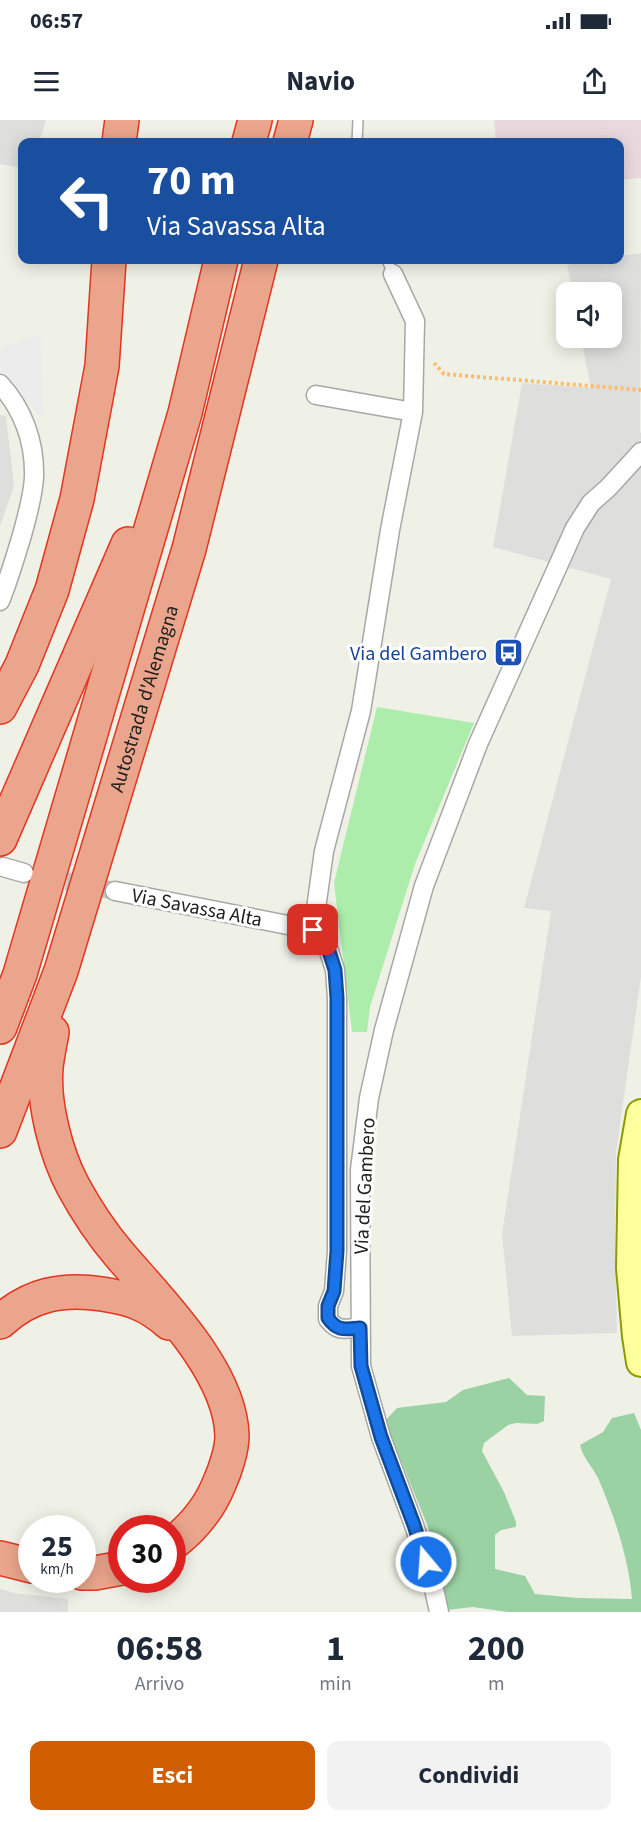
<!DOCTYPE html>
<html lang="it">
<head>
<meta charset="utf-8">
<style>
	body { margin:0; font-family:"Source Sans 3",sans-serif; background:#f2f2f3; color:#1f2937; height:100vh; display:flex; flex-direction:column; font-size:22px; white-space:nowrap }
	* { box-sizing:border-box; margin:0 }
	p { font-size:20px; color:#747a83 }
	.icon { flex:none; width:33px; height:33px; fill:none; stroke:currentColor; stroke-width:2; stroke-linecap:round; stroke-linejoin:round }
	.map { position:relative; height:1492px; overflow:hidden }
	.side { display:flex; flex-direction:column; background:#fff; flex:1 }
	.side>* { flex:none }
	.guide { position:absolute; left:18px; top:18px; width:606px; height:126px; border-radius:12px; box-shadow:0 3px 15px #0003; background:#1a4fa0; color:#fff; overflow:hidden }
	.fabs { position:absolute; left:556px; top:162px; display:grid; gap:12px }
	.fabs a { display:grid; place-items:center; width:66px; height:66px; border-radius:12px; background:#fff; box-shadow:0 3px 15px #0003; font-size:30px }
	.speed { position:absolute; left:18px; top:1395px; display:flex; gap:12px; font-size:30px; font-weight:700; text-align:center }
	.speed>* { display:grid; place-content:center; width:78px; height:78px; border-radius:50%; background:#fff; box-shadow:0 3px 15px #0003; line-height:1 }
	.speed small { font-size:15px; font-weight:400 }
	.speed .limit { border:9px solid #d22; background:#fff; color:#111 }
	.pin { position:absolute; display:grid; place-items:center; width:51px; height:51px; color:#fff; margin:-26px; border-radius:12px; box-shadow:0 3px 9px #0006 }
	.me { position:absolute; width:66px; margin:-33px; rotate:342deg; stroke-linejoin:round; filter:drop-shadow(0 0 4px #0008) }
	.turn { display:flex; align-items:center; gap:21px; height:126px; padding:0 30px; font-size:27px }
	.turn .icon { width:78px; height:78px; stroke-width:2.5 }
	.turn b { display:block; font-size:42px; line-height:51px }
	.eta { display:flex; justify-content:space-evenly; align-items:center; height:102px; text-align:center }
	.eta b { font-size:36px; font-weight:700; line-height:42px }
	.primary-button { display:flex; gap:12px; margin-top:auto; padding:12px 30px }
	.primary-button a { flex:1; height:69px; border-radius:12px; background:#d05e00; color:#fff; font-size:24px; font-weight:700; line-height:69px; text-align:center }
	.primary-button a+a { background:#f2f2f3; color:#1f2937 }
	.status { display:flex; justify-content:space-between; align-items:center; height:42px; padding:0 30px; background:#fff; direction:ltr }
	.status svg { height:16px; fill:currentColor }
	header { display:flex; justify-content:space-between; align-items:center; height:78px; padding:0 30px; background:#fff; font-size:27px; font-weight:700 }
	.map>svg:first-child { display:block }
	.residential { fill:#dededd }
	.industrial { fill:#ead8df }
	.grass { fill:#adedab }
	.forest { fill:#9ad2a3 }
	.parking { fill:#ececec }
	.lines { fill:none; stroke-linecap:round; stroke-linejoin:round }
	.street-tunnel { stroke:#c6c7be; stroke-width:18; stroke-dasharray:18 9; stroke-linecap:butt }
	.lane-casing { stroke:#a7a7a7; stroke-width:12 }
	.street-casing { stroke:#a7a7a7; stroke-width:21 }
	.primary-casing { stroke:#899c00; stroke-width:32 }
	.highway-casing { stroke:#e23620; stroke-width:36 }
	.path { stroke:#ffbc69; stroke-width:4; stroke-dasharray:3 3; stroke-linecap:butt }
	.lane { stroke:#fff; stroke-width:9 }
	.street { stroke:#fff; stroke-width:18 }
	.primary { stroke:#fdff9d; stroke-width:28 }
	.highway { stroke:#eba58c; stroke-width:33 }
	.route-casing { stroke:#114b97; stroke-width:15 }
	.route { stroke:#1a73e8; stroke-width:10 }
	.labels { text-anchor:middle; stroke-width:6; stroke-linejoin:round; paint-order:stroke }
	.transit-label { font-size:20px; fill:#164399; stroke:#fff; text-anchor:end }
	.street-label { font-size:20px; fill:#202020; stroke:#fff }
</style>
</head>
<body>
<div class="status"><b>06:57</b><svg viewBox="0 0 49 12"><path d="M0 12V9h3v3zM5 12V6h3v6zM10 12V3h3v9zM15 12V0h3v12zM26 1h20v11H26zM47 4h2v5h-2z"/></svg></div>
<header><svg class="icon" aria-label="menu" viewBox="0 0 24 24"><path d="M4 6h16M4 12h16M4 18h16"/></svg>Navio<svg class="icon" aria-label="share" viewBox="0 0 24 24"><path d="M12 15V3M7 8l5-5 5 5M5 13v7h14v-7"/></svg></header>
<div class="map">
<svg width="641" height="1492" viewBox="0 0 641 1492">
	<rect width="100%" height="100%" fill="#f0f1e6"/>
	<path class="residential" d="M0,0H46L39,22H22V48L0,44Z
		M641,133L640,312L641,313V857L616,1032L615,1115L617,1213L512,1216L502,1114L551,791L524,788L611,459L493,427L522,263L591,268L581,218H612V172H573L567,145L599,140H620V136Z
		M0,295L6,296L14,366L0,406Z
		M0,1469L15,1473L68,1479V1492H0Z"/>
	<path class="industrial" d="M494,0H641V58L620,60V22H496Z"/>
	<path class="grass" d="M377,587L474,603L415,744L370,887L367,912H352L334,763Z"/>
	<path class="forest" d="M509,1258L527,1275L545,1276L544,1301L537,1304L516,1303L508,1305L484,1323L482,1331L504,1372L516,1402V1407L501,1410L495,1415V1449L525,1456L535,1474L578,1478L632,1479C629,1439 614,1395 598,1358C592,1346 583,1338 580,1325L603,1312L612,1298L634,1293L641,1310V1492H508L473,1487L447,1490L440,1451L428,1407L385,1301L397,1288L446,1282L463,1270Z"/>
	<path class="parking" d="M41,213L43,299L0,251V228Z"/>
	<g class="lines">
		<path class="street-tunnel" d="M40,756L115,771"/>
		<defs>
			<path id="lane" d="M357,22L358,0
				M387,140L393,154"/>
			<path id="street" d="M0,264C23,289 35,322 34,357C33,377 27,396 22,415C15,438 9,459 0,481
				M316,275L413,292
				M3,747L24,753
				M115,771L313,810L327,825L335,850L337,878V1131L334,1171L328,1186V1199C338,1212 344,1209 360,1207
				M313,810L324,731L361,591L390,410L413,292L415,201L393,154
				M439,1492L432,1460L414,1405L381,1317L361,1246L360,1050L369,978L384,910L424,766L478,624L575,408L591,383L608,368L641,332"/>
			<path id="primary" d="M641,994L633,1040L631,1148L637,1216L641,1242"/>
			<g id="highway">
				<path d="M119,22L122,0"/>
				<path d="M249,22L255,0"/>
				<path d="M290,22L296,0"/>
				<path d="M0,587L22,545L52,470L77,379L102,246L109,140"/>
				<path d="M0,719L128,424"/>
				<path d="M0,907L20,854L185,293L221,140"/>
				<path d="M52,912C50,924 47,936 46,948C43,984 56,1034 73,1066C86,1090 101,1113 119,1134C159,1181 231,1251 232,1316C232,1330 225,1351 219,1364C209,1389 194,1407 172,1424"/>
				<path id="s1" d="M0,1011L61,851L189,429L261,140"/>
				<path d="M0,1202C30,1174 63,1168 102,1174C114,1176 128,1178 138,1183C150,1188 160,1195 169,1203"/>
				<path d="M0,1438L32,1446"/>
				<path d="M82,1453H95L122,1448"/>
			</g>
		</defs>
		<use href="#lane" class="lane-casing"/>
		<use href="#street" class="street-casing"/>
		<use href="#primary" class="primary-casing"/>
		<use href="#highway" class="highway-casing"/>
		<path class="path" d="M434,243L444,254L641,270"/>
		<use href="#lane" class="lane"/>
		<use href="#street" class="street"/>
		<use href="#primary" class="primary"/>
		<use href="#highway" class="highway"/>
	</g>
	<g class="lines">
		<defs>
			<path id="route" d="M313,810L327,825L335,850L337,878V1131L334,1171L328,1186V1198C338,1212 345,1209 360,1208L361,1246L381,1317L414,1405L426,1442"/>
		</defs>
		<use href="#route" class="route-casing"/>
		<use href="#route" class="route"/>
	</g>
	<defs>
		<symbol id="bus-square" viewBox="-11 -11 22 22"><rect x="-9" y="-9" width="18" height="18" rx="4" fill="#1a4fb4" stroke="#fff"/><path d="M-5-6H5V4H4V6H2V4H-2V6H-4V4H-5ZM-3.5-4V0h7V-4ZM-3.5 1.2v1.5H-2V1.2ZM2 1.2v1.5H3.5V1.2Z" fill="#fff"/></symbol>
	</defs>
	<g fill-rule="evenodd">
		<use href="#bus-square" x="492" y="516" width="33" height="33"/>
	</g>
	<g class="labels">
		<g class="transit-label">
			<text x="487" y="540">Via del Gambero</text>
		</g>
		<g class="street-label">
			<text dy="7" stroke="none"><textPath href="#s1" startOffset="456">Autostrada d'Alemagna</textPath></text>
			<text transform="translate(197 787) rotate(11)" y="7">Via Savassa Alta</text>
			<text transform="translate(364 1066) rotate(-87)" y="7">Via del Gambero</text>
		</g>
	</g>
</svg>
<div class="fabs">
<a><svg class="icon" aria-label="sound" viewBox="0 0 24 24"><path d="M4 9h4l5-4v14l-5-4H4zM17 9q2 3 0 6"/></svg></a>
</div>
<div class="speed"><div>25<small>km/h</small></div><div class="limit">30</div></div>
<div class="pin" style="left:313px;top:810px;background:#d93025"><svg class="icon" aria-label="arrive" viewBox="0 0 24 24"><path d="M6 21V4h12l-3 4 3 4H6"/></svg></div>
<svg class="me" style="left:426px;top:1442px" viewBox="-20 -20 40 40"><circle r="17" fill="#1a73e8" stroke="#fff" stroke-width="3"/><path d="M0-11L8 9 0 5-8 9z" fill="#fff"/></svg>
<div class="guide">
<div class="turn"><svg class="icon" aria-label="left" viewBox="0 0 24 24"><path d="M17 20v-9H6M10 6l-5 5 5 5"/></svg><div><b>70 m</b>Via Savassa Alta</div></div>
</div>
</div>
<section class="side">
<div class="eta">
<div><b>06:58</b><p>Arrivo</p></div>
<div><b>1</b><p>min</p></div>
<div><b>200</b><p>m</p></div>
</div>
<div class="primary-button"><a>Esci</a><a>Condividi</a></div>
</section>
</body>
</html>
